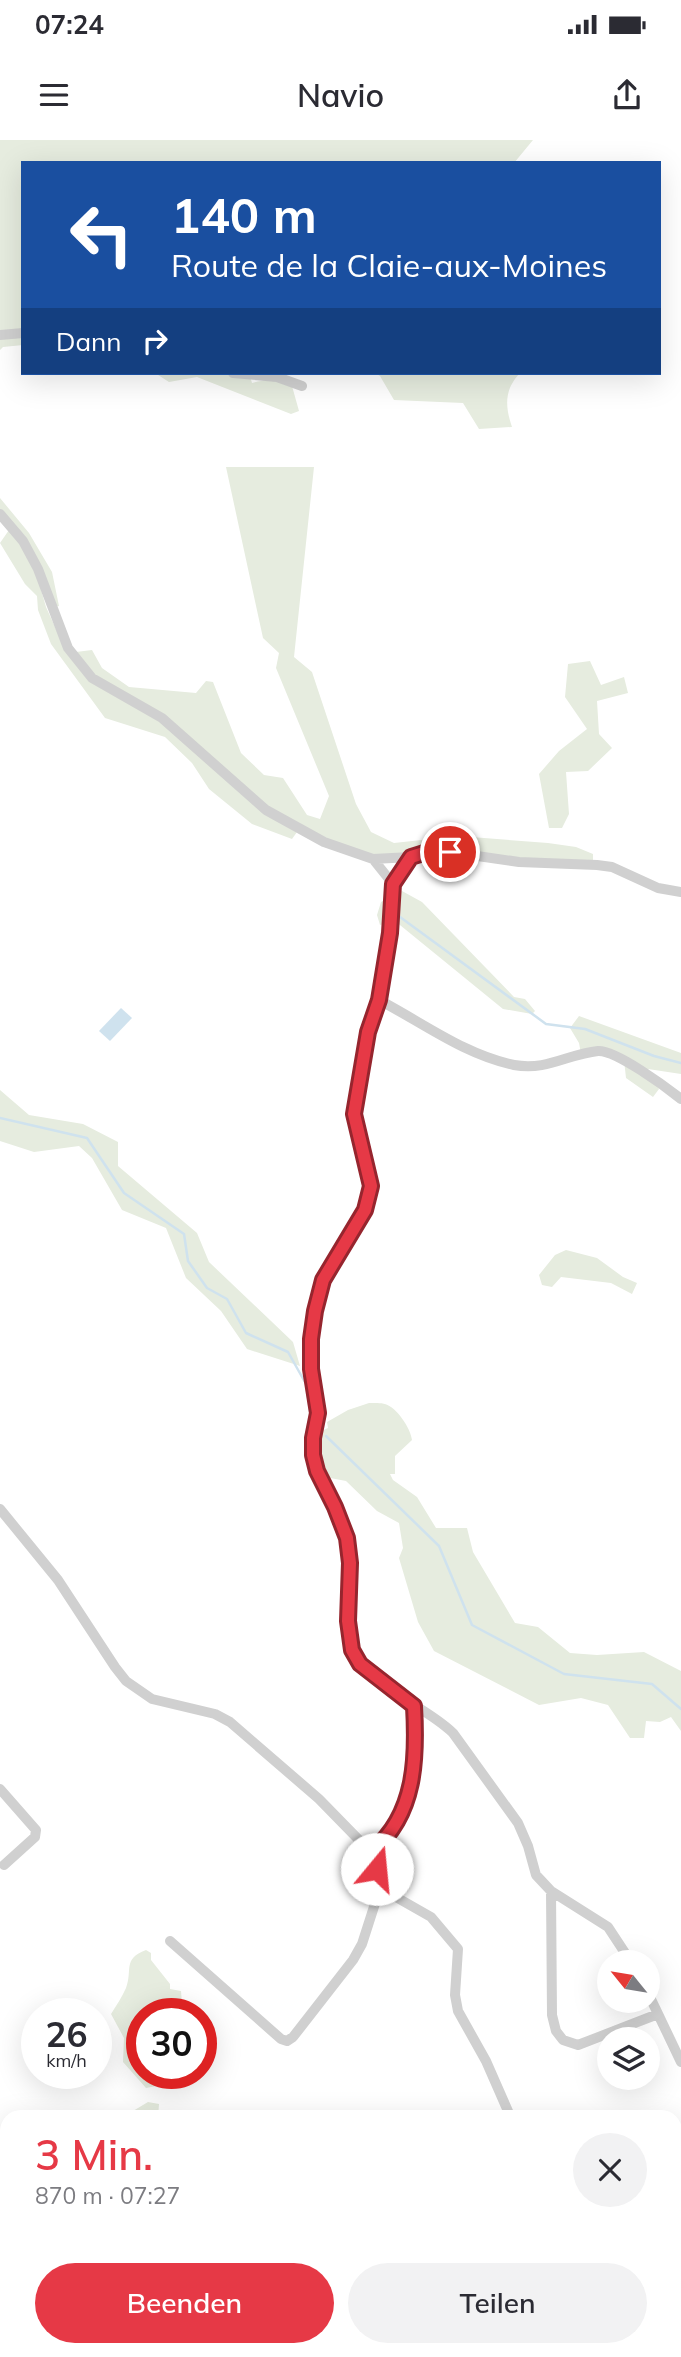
<!DOCTYPE html>
<html lang="de">
<head>
<meta charset="utf-8">
<style>
	body { margin:0; font-family:Mulish,sans-serif; background:#f2f2f3; color:#2b2b33; height:100vh; display:flex; flex-direction:column; font-size:26px; white-space:nowrap }
	* { box-sizing:border-box; margin:0 }
	p { font-size:23px; color:#7c7c81 }
	.icon { flex:none; width:38px; height:38px; fill:none; stroke:currentColor; stroke-width:2; stroke-linecap:round; stroke-linejoin:round }
	.map { position:relative; flex:1; overflow:hidden }
	.side { position:absolute; left:0px; top:1970px; width:682px; height:247px; display:flex; flex-direction:column; background:#fff; border-radius:21px 21px 0 0; box-shadow:0 7px 28px #0002 }
	.side>* { flex:none }
	.top-card { position:absolute; left:21px; top:21px; width:640px; height:214px; border-radius:0px; box-shadow:0 7px 28px #0002; background:#1a4fa0; color:#fff; overflow:hidden }
	.needle { width:46px; rotate:300deg }
	.fabs { position:absolute; left:597px; top:1810px; display:grid; gap:14px }
	.fabs a { display:grid; place-items:center; width:63px; height:63px; border-radius:50%; background:#fff; box-shadow:0 7px 28px #0002; font-size:35px }
	.speed { position:absolute; left:21px; top:1858px; display:flex; gap:14px; font-size:35px; font-weight:700; text-align:center }
	.speed>* { display:grid; place-content:center; width:91px; height:91px; border-radius:50%; background:#fff; box-shadow:0 7px 28px #0002; line-height:1 }
	.speed small { font-size:18px; font-weight:400 }
	.speed .limit { border:10px solid #d22; background:#fff; color:#111 }
	.pin { position:absolute; display:grid; place-items:center; width:60px; height:60px; color:#fff; margin:-30px; border:4px solid #fff; border-radius:50%; box-shadow:0 2px 7px #0007 }
	.me { position:absolute; width:77px; margin:-38px; rotate:17deg; stroke-linejoin:round; filter:drop-shadow(0 0 5px #0008) }
	.turn { display:flex; align-items:center; gap:24px; height:147px; padding:0 35px; font-size:32px }
	.turn .icon { width:91px; height:91px; stroke-width:2.5 }
	.turn b { display:block; font-size:49px; line-height:60px }
	.then { display:flex; align-items:center; height:66px; padding:0 35px; background:#0003; gap:14px; font-size:26px }
	.round { display:grid; place-items:center; flex:none; width:74px; height:74px; border-radius:37px; background:#f2f2f3 }
	.head { display:flex; align-items:center; justify-content:space-between; height:119px; padding:0 35px }
	h1 { font-size:42px; font-weight:600; line-height:52px; color:#e63946 }
	.primary-button { display:flex; gap:14px; margin-top:auto; padding:14px 35px }
	.primary-button a { flex:1; height:80px; border-radius:42px; background:#e63946; color:#fff; font-size:28px; font-weight:600; line-height:80px; text-align:center }
	.primary-button a+a { background:#f2f2f3; color:#2b2b33 }
	.status { display:flex; justify-content:space-between; align-items:center; height:49px; padding:0 35px; background:#fff; direction:ltr }
	.status svg { height:19px; fill:currentColor }
	header { display:flex; justify-content:space-between; align-items:center; height:91px; padding:0 35px; background:#fff; font-size:32px; font-weight:600 }
	.map>svg:first-child { display:block }
	.green { fill:#e6ecdf }
	.water { fill:#cfe2ee }
	.lines { fill:none; stroke-linecap:round; stroke-linejoin:round }
	.stream { stroke:#cfe2ee; stroke-width:2.5 }
	.minor { stroke:#d0d0d0; stroke-width:10 }
	.route-casing { stroke:#96252e; stroke-width:18 }
	.route { stroke:#e63946; stroke-width:12 }
</style>
</head>
<body>
<div class="status"><b>07:24</b><svg viewBox="0 0 49 12"><path d="M0 12V9h3v3zM5 12V6h3v6zM10 12V3h3v9zM15 12V0h3v12zM26 1h20v11H26zM47 4h2v5h-2z"/></svg></div>
<header><svg class="icon" aria-label="menu" viewBox="0 0 24 24"><path d="M4 6h16M4 12h16M4 18h16"/></svg>Navio<svg class="icon" aria-label="share" viewBox="0 0 24 24"><path d="M12 15V3M7 8l5-5 5 5M5 13v7h14v-7"/></svg></header>
<div class="map">
<svg width="681" height="2217" viewBox="0 0 681 2217">
	<rect width="100%" height="100%" fill="#fff"/>
	<path class="green" d="M0,0H533L514,23H23V205L3,207L0,210Z
		M155,233H249L252,243C267,239 277,240 292,246L299,271L291,274L197,237L169,242Z
		M375,233H520C504,250 505,266 512,287L479,289L463,263L394,260L380,236Z
		M226,327H314L294,517L312,532L356,664L371,692L394,703L458,696L548,703L576,707L593,714V723L410,715L374,716L326,701L267,668L164,577L94,537L76,512L92,510L102,528L129,547L196,553L206,541L213,542L241,613L264,635L283,638L307,675L320,679L329,656L276,528L279,513L263,498Z
		M0,358L29,393L52,432L59,466L55,467L43,432L25,396L0,371Z
		M9,390L21,404L35,429L46,467L65,509L89,541L160,581L297,692L292,699L252,684L209,649L192,623L165,597L105,578L51,504L38,470L37,456L25,444L0,403Z
		M590,521L601,545L624,537L628,553L597,561L599,594L612,608L588,631L566,632L569,674L562,688H549L539,634L559,611L587,589L565,557L568,524Z
		M402,751L422,762L514,857L525,859L535,871L532,874L503,869L395,781L380,785L377,775L381,762Z
		M579,876L681,913V934L648,929L659,949L653,957L626,938L624,920L607,909L581,914L579,903L570,888Z
		M0,950L29,975L83,984L118,1002V1026L197,1093L209,1122L293,1202L300,1226L247,1209L221,1171L186,1138L166,1088L122,1070L92,1018L79,1006L34,1012L0,1001Z
		M566,1110L597,1118L623,1137L637,1143L632,1154L611,1143L561,1137L552,1147L542,1145L539,1135L555,1115Z
		M369,1263C376,1263 385,1262 391,1267C400,1273 411,1290 412,1300L395,1316V1334H390L393,1340L417,1357L436,1388H467L473,1412L515,1483L538,1487L570,1513L597,1515L644,1512L681,1531V1591L671,1577L660,1582L646,1581L644,1598H630L608,1565L581,1558L539,1565L434,1511L418,1482L399,1418L403,1408L399,1383L377,1371L346,1341L325,1337L317,1318V1293L328,1288L327,1282L348,1270Z
		M146,1810L151,1813V1820L170,1844V1849L181,1851L182,1863L164,1874H142V1934H162V1945L146,1948L123,1922L124,1898L111,1874C116,1866 122,1857 126,1848C133,1830 122,1819 146,1810Z
		M148,1962L159,1964L158,1977H123Z
		M0,2095H7V2142L0,2140Z
		M0,2174L7,2178V2210H30L36,2217H0Z
		M189,2210H248L253,2217H189Z"/>
	<path class="water" d="M121,868L132,878L110,901L99,891Z"/>
	<g class="lines">
		<path class="stream" d="M400,777L546,884L585,889L654,916L681,923
			M0,978L87,998L124,1053L184,1094L188,1121L207,1148L227,1159L246,1193L288,1212L306,1244L312,1284
			M326,1296L439,1406L472,1485L564,1534L652,1544L681,1569
			M0,2122L7,2125"/>
		<path class="minor" d="M0,195L23,193
			M233,233L277,237L302,246
			M0,374L23,401L38,429L68,508L92,538L162,578L266,670L324,702L373,719L393,744C392,782 389,823 379,860C377,870 372,879 368,889C360,914 355,946 354,973C354,998 375,1024 370,1050C363,1083 339,1109 324,1139C316,1156 312,1181 311,1200C310,1226 319,1252 318,1274C317,1295 309,1310 317,1331C327,1358 345,1380 348,1409C352,1442 338,1495 360,1523C384,1554 425,1566 453,1593L518,1683L528,1706L536,1735L551,1751L608,1787L631,1822
			M373,719L411,717L427,712H450L519,722L597,725L612,727L658,748L681,752
			M393,744L411,717
			M379,860C423,883 465,915 514,925C547,931 568,914 598,911C616,910 666,947 681,959
			M0,1369L58,1440L115,1527L126,1541L152,1559L215,1574L230,1582L319,1659L360,1701L373,1711
			M0,1649L36,1690L35,1697L4,1725
			M380,1748L431,1777L458,1809L455,1855L458,1871L486,1921L511,1978
			M551,1751L552,1875L556,1891L563,1900L578,1905L658,1874
			M170,1801L281,1899L287,1901L293,1897L353,1820L362,1804L380,1748L373,1711C415,1674 417,1618 414,1566
			M648,1853L681,1922
			M676,2197L681,2189
			M172,2210L173,2217
			M459,2210L473,2217
			M114,2217L121,2210
			M513,2217L515,2210
			M661,2217L666,2210"/>
	</g>
	<g class="lines">
		<defs>
			<path id="route" d="M377,1729L373,1710C416,1674 417,1617 414,1566L360,1524L352,1510L348,1481L350,1423L347,1398L335,1367L317,1331L313,1315V1298L318,1273L311,1229V1199L315,1171L323,1140L365,1070L371,1046L354,974L368,892L379,860L390,793L393,744L411,717L427,712H450"/>
		</defs>
		<use href="#route" class="route-casing"/>
		<use href="#route" class="route"/>
	</g>
</svg>
<div class="fabs">
<a><svg class="needle" viewBox="-14 -14 28 28"><path d="M0-13l5 13h-10z" fill="#e53935"/><path d="M0 13l5-13h-10z" fill="#7c7c81"/></svg></a>
<a><svg class="icon" aria-label="layers" viewBox="0 0 24 24"><path d="M12 4l9 5-9 5-9-5zM3 14l9 5 9-5"/></svg></a>
</div>
<div class="speed"><div>26<small>km/h</small></div><div class="limit">30</div></div>
<div class="pin" style="left:450px;top:712px;background:#d93025"><svg class="icon" aria-label="arrive" viewBox="0 0 24 24"><path d="M6 21V4h12l-3 4 3 4H6"/></svg></div>
<svg class="me" style="left:377px;top:1729px" viewBox="-20 -20 40 40"><circle r="19" fill="#fff"/><path d="M0-13L10 11 0 6-10 11z" fill="#e63946"/></svg>
<div class="top-card">
<div class="turn"><svg class="icon" aria-label="left" viewBox="0 0 24 24"><path d="M17 20v-9H6M10 6l-5 5 5 5"/></svg><div><b>140 m</b>Route de la Claie-aux-Moines</div></div>
<div class="then">Dann<svg class="icon" aria-label="right" viewBox="0 0 24 24"><path d="M7 20v-9h11M14 6l5 5-5 5"/></svg></div>
</div>
<section class="side">
<div class="head"><div><h1>3 Min.</h1><p>870 m · 07:27</p></div><a class="round"><svg class="icon" aria-label="close" viewBox="0 0 24 24"><path d="M6 6l12 12M18 6L6 18"/></svg></a></div>
<div class="primary-button"><a>Beenden</a><a>Teilen</a></div>
</section>
</div>
</body>
</html>
